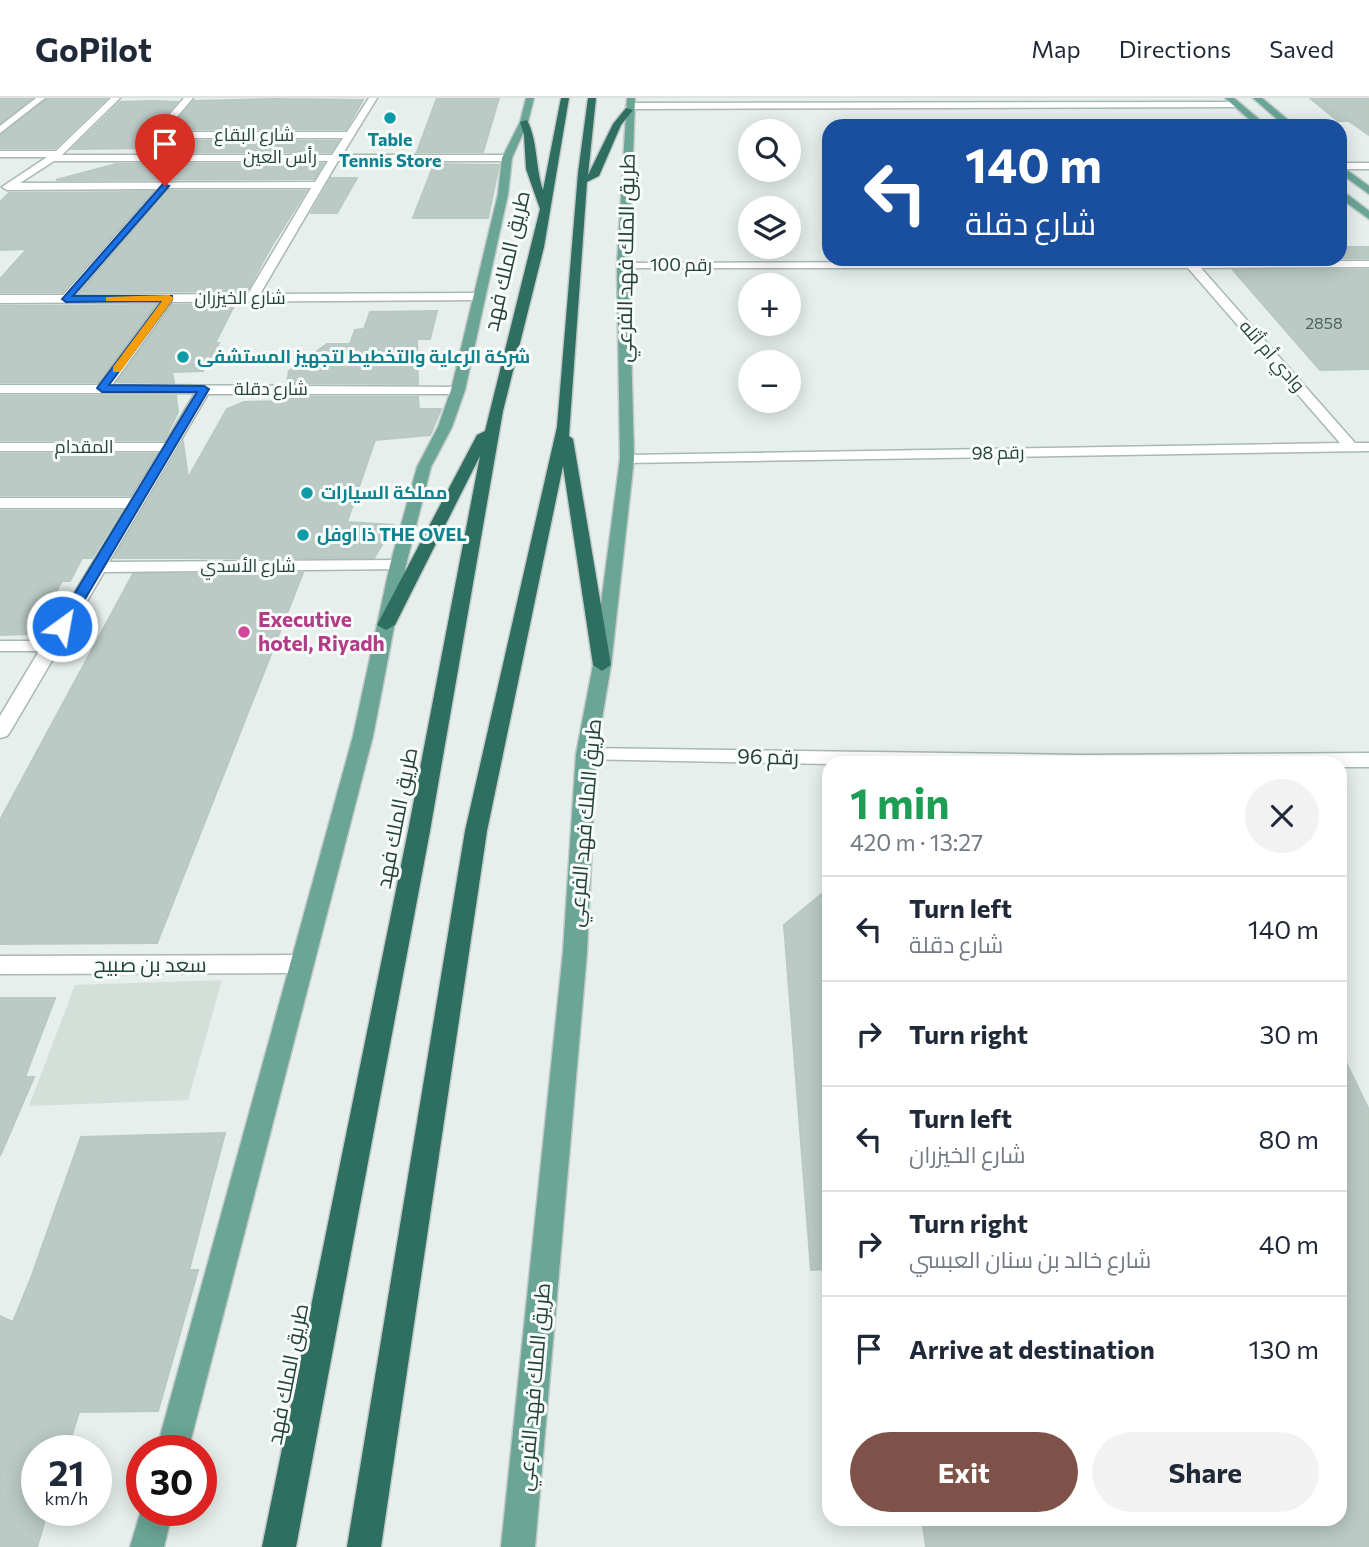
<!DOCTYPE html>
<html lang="en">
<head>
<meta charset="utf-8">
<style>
	body { margin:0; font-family:Commissioner,Cairo,sans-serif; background:#f2f2f3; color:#1f2937; height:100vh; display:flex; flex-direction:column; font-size:26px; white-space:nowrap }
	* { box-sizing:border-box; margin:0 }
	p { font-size:23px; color:#747a83 }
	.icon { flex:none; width:38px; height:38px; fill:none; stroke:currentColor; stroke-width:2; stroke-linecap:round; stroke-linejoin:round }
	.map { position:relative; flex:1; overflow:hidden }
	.drawer { position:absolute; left:822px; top:658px; width:525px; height:770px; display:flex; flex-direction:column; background:#fff; border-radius:21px; box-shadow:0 4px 18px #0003 }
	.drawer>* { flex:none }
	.hud { position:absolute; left:822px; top:21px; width:525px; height:147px; border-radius:21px; box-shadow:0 4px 18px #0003; background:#1a4fa0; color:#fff; overflow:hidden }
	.fabs { position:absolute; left:738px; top:21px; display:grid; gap:14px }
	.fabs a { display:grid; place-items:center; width:63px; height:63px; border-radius:50%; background:#fff; box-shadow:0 4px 18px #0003; font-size:35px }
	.speed { position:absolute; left:21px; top:1337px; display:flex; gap:14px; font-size:35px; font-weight:700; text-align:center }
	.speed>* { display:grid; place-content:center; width:91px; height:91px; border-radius:50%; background:#fff; box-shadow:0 4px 18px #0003; line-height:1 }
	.speed small { font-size:18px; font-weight:400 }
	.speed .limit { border:10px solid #d22; background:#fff; color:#111 }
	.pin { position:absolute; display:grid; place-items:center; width:60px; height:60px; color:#fff; margin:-72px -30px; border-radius:50% 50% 50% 0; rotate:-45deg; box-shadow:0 0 7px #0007 }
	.pin .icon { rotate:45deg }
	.me { position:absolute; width:77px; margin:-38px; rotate:32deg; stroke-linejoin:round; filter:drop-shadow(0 0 5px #0008) }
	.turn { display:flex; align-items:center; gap:24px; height:147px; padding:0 28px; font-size:32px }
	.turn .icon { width:91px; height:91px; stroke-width:2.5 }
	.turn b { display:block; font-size:49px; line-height:60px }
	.round { display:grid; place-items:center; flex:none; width:74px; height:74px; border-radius:37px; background:#f2f2f3 }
	.summary { display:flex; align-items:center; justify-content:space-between; height:119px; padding:0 28px }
	h1 { font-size:42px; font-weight:700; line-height:52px; color:#1e9e55 }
	.cta { display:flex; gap:14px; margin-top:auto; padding:14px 28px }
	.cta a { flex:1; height:80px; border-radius:42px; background:#7f5249; color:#fff; font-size:28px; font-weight:700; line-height:80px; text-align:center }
	.cta a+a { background:#f2f2f3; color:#1f2937 }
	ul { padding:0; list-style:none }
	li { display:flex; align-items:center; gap:21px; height:105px; padding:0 28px; border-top:2px solid #e0e1e3 }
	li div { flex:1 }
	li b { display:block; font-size:26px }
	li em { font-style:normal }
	header { display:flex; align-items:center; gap:42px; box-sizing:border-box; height:98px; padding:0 35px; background:#fff; border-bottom:2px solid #e0e1e3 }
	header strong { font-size:33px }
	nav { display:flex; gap:38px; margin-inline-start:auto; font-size:24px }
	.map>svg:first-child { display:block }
	.built { fill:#d4dfda }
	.building { fill:#bbcac4; stroke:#b8c9c2; stroke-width:2 }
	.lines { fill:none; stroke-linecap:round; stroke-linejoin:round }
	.street-casing { stroke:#a8b8b2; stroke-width:3 }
	.primary-casing { stroke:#c2cac8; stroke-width:3 }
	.highway-casing { stroke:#c2cac8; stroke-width:3 }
	.street { fill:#fff; fill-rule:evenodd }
	.primary { fill:#6aa596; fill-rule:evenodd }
	.highway { fill:#2f6f62; fill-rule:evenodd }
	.route { fill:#1a73e8; stroke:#114b97; stroke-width:2 }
	.slow { fill:#f59e0b }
	.culture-dot { fill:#0f9aa8; stroke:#f7fbf9; stroke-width:2.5 }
	.hotel-dot { fill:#d1479c; stroke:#f7fbf9; stroke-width:2.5 }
	.labels { text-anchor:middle; stroke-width:6; stroke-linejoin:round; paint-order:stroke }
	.far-number-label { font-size:16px; fill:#4a645c }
	.far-street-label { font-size:18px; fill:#24423a; stroke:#f7fbf9 }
	.far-culture-label { font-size:18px; font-weight:bold; fill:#0d838f; stroke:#f7fbf9; text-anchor:start }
	.street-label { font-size:21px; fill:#24423a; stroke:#f7fbf9 }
	.hotel-label { font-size:21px; font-weight:bold; fill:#b23c85; stroke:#f7fbf9; text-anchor:start }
</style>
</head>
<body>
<header>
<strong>GoPilot</strong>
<nav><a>Map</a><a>Directions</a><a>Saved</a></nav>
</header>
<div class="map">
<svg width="1369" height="1449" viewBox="0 0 1369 1449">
	<rect width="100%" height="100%" fill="#e6efeb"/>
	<path class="built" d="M222,882L188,1002L29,1008L75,887Z"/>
	<path class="building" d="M0,0H32L0,25Z
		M48,0H107L55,50H0V38Z
		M437,0H499L483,54H417Z
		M1310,0H1369V37L1349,23H1338Z
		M273,1L363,2L346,31H170L194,3Z
		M153,3L177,4L145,40L151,47L160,43H338L331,54H157V50L72,51L120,4Z
		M116,66H323L314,81L56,82Z
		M434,66L499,67L488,120H413Z
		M331,80H357L337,115H311Z
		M169,93H306L271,149L247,193L82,194Z
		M151,94L62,194H0V181L27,151L0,152V104L9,95Z
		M1340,149H1369V160H1340Z
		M1233,172H1369V271L1320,272Z
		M235,206L215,245H219L203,273L172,274L174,285L117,284L173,207Z
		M155,207L97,284H0V208Z
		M437,213L430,241H417L418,286L287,285L289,273L327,246H350L355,232L364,231L370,214Z
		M0,298H176L178,314L164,342H0Z
		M284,299H418L419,311H441L430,337L375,342L347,424L394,427L374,460H114L183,344L188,380L227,311L244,304L283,303Z
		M0,356H155L130,397H0Z
		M0,413H121L92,460H82L70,483H62L32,536L0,537Z
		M303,475L157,845L0,846V722L133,476Z
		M830,789V1171L811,1172L784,827Z
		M0,900H55L25,979H34L0,1058Z
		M1340,952L1369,1012V1449H926L922,1421H1340Z
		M225,1035L189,1172H198L158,1313L79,1314L67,1353H37V1412H48L37,1449H0V1218L13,1224L31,1180L81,1039Z"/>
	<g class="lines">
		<defs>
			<path id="street" d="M36,0H45L0,35V28Z
				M111,0H120L62,57H332L343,40H159L152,45L147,42L184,0H193L164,34H347L369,0H377L342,57H507L512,60L507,63H338L260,196L479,195L483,196V202L172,204L112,287L463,289L465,292L458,296H208L109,464L398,462L406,467L404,471L104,474L10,634L7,638L0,640V618L39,553H0V543H45L126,410H0V400H131L160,353H0V345H165L195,295H0V287H98L160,204L0,205V197H63L157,91L7,92L2,89L47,59H0V53H56ZM54,63H328L315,84L20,85ZM168,90H311L248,196L76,197Z
				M1237,4L1240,9L630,11L626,8L630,5Z
				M1340,65H1369V71H1340Z
				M1369,163V169L1201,170L1355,345H1369V353L627,365L620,361L627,357L1340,345L1188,170H623L617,167L619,165Z
				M586,650L1081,657L1369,655V669H1340V665L830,666L579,661L576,656L579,651Z
				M301,857L309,860L313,866L309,872L301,875L0,876V858Z"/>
			<path id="primary" d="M526,0H534L528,24L512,60L508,96L465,292L452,329L431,369L406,467L373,638L188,1353H156L353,638L390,467L417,369L438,329L451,292L498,96L502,60L520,24Z
				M627,0H635L629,167L634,361L611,567L596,656L587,854L535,1449H501L563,854L576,656L593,567L620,361L617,167Z
				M1225,0H1234L1267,28H1257Z
				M1253,0H1262L1295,28H1285Z
				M1340,67L1369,88V96L1340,75Z
				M1340,91L1369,113V121L1340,100Z
				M142,1409V1412H173L164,1449H130Z"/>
			<path id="highway" d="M561,0H569L544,149L503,313L430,733L296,1449H262L408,733L480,358L395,527L386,532L377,527L477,337L485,333L540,111L526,71L524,37L520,24L527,22C538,43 535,68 543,92Z
				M588,0H596L588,77L613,26L626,10L633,12L621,27L599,78L587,84L569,338L573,341L611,567L602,573L593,567L563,368L487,733L381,1449H347L465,733L557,329L578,75Z"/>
		</defs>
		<use href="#street" class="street-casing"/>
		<use href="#primary" class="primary-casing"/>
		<use href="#highway" class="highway-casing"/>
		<use href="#street" class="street"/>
		<use href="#primary" class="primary"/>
		<use href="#highway" class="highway"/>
	</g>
	<path class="route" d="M163,86L169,88L73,198H172V202L109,287L204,288L209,291L69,528L62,532L55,528L197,294H102L97,290L162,203L66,204L62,201Z"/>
	<path class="slow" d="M169,197L174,200L120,274H113V269L162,203H106V199Z"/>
	<g class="culture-dot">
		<circle cx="390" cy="20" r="7"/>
		<circle cx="183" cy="259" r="7"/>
		<circle cx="307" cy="395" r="7"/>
		<circle cx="303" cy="437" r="7"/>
	</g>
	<circle class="hotel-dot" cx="244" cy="534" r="7"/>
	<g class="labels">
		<g class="far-number-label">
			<text x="1324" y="231">2858</text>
		</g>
		<g class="far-street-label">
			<text x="254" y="43">شارع البقاع</text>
			<text x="280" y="65">رأس العين</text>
			<text x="681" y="173">رقم 100</text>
			<text x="240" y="206">شارع الخيزران</text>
			<text transform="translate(1272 258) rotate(49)" y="6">وادي أم أثله</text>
			<text x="271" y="297">شارع دقلة</text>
			<text x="84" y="355">المقدام</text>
			<text transform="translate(998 355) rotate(-1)" y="6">رقم 98</text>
			<text x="248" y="474">شارع الأسدي</text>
		</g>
		<g class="far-culture-label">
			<text x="390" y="48" text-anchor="middle">Table<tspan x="390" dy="21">Tennis Store</tspan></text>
			<text x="197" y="265">شركة الرعاية والتخطيط لتجهيز المستشفى</text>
			<text x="321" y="401">مملكة السيارات</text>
			<text x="317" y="443">ذا اوفل THE OVEL</text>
		</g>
		<g class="street-label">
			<text transform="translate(626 160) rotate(-89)" y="7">طريق الملك فهد الفرعي</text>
			<text transform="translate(507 163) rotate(-77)" y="7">طريق الملك فهد</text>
			<text transform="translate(768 659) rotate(1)" y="7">رقم 96</text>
			<text transform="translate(397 720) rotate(-79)" y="7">طريق الملك فهد</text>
			<text transform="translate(585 725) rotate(-85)" y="7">طريق الملك فهد الفرعي</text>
			<text x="150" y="874">سعد بن صبيح</text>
			<text transform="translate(288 1276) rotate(-79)" y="7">طريق الملك فهد</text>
			<text transform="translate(534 1289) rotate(-85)" y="7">طريق الملك فهد الفرعي</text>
		</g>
		<g class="hotel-label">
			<text x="258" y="529">Executive<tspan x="258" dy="24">hotel, Riyadh</tspan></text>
		</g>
	</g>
</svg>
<div class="fabs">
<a><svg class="icon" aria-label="search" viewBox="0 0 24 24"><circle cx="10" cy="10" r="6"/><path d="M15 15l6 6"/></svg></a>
<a><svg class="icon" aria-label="layers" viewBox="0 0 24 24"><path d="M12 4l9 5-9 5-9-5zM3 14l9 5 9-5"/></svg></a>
<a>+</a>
<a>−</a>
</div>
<div class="speed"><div>21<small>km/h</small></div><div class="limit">30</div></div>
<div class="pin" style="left:165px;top:88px;background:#d93025"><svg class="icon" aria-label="arrive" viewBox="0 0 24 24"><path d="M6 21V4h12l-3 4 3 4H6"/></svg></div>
<svg class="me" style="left:62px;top:528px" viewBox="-20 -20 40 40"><circle r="17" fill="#1a73e8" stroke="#fff" stroke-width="3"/><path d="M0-11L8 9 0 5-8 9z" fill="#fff"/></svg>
<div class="hud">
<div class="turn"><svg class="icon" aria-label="left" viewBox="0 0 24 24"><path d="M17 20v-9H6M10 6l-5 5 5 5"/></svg><div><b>140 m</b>شارع دقلة</div></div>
</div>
<section class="drawer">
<div class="summary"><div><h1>1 min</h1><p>420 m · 13:27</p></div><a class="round"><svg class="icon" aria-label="close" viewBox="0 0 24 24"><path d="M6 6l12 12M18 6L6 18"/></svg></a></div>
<ul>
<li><svg class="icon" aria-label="left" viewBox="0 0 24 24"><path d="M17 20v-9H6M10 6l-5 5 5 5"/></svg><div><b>Turn left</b><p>شارع دقلة</p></div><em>140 m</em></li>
<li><svg class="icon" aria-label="right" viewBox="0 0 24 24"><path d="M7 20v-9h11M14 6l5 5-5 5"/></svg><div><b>Turn right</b></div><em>30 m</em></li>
<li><svg class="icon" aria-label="left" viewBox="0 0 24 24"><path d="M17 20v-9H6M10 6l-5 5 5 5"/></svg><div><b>Turn left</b><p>شارع الخيزران</p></div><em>80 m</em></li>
<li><svg class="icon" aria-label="right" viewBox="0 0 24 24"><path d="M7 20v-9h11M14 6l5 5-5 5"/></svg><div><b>Turn right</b><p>شارع خالد بن سنان العبسي</p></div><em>40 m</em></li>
<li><svg class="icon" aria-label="arrive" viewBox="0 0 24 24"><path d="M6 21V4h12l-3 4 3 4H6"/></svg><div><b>Arrive at destination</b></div><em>130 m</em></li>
</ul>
<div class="cta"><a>Exit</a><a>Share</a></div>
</section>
</div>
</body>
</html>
